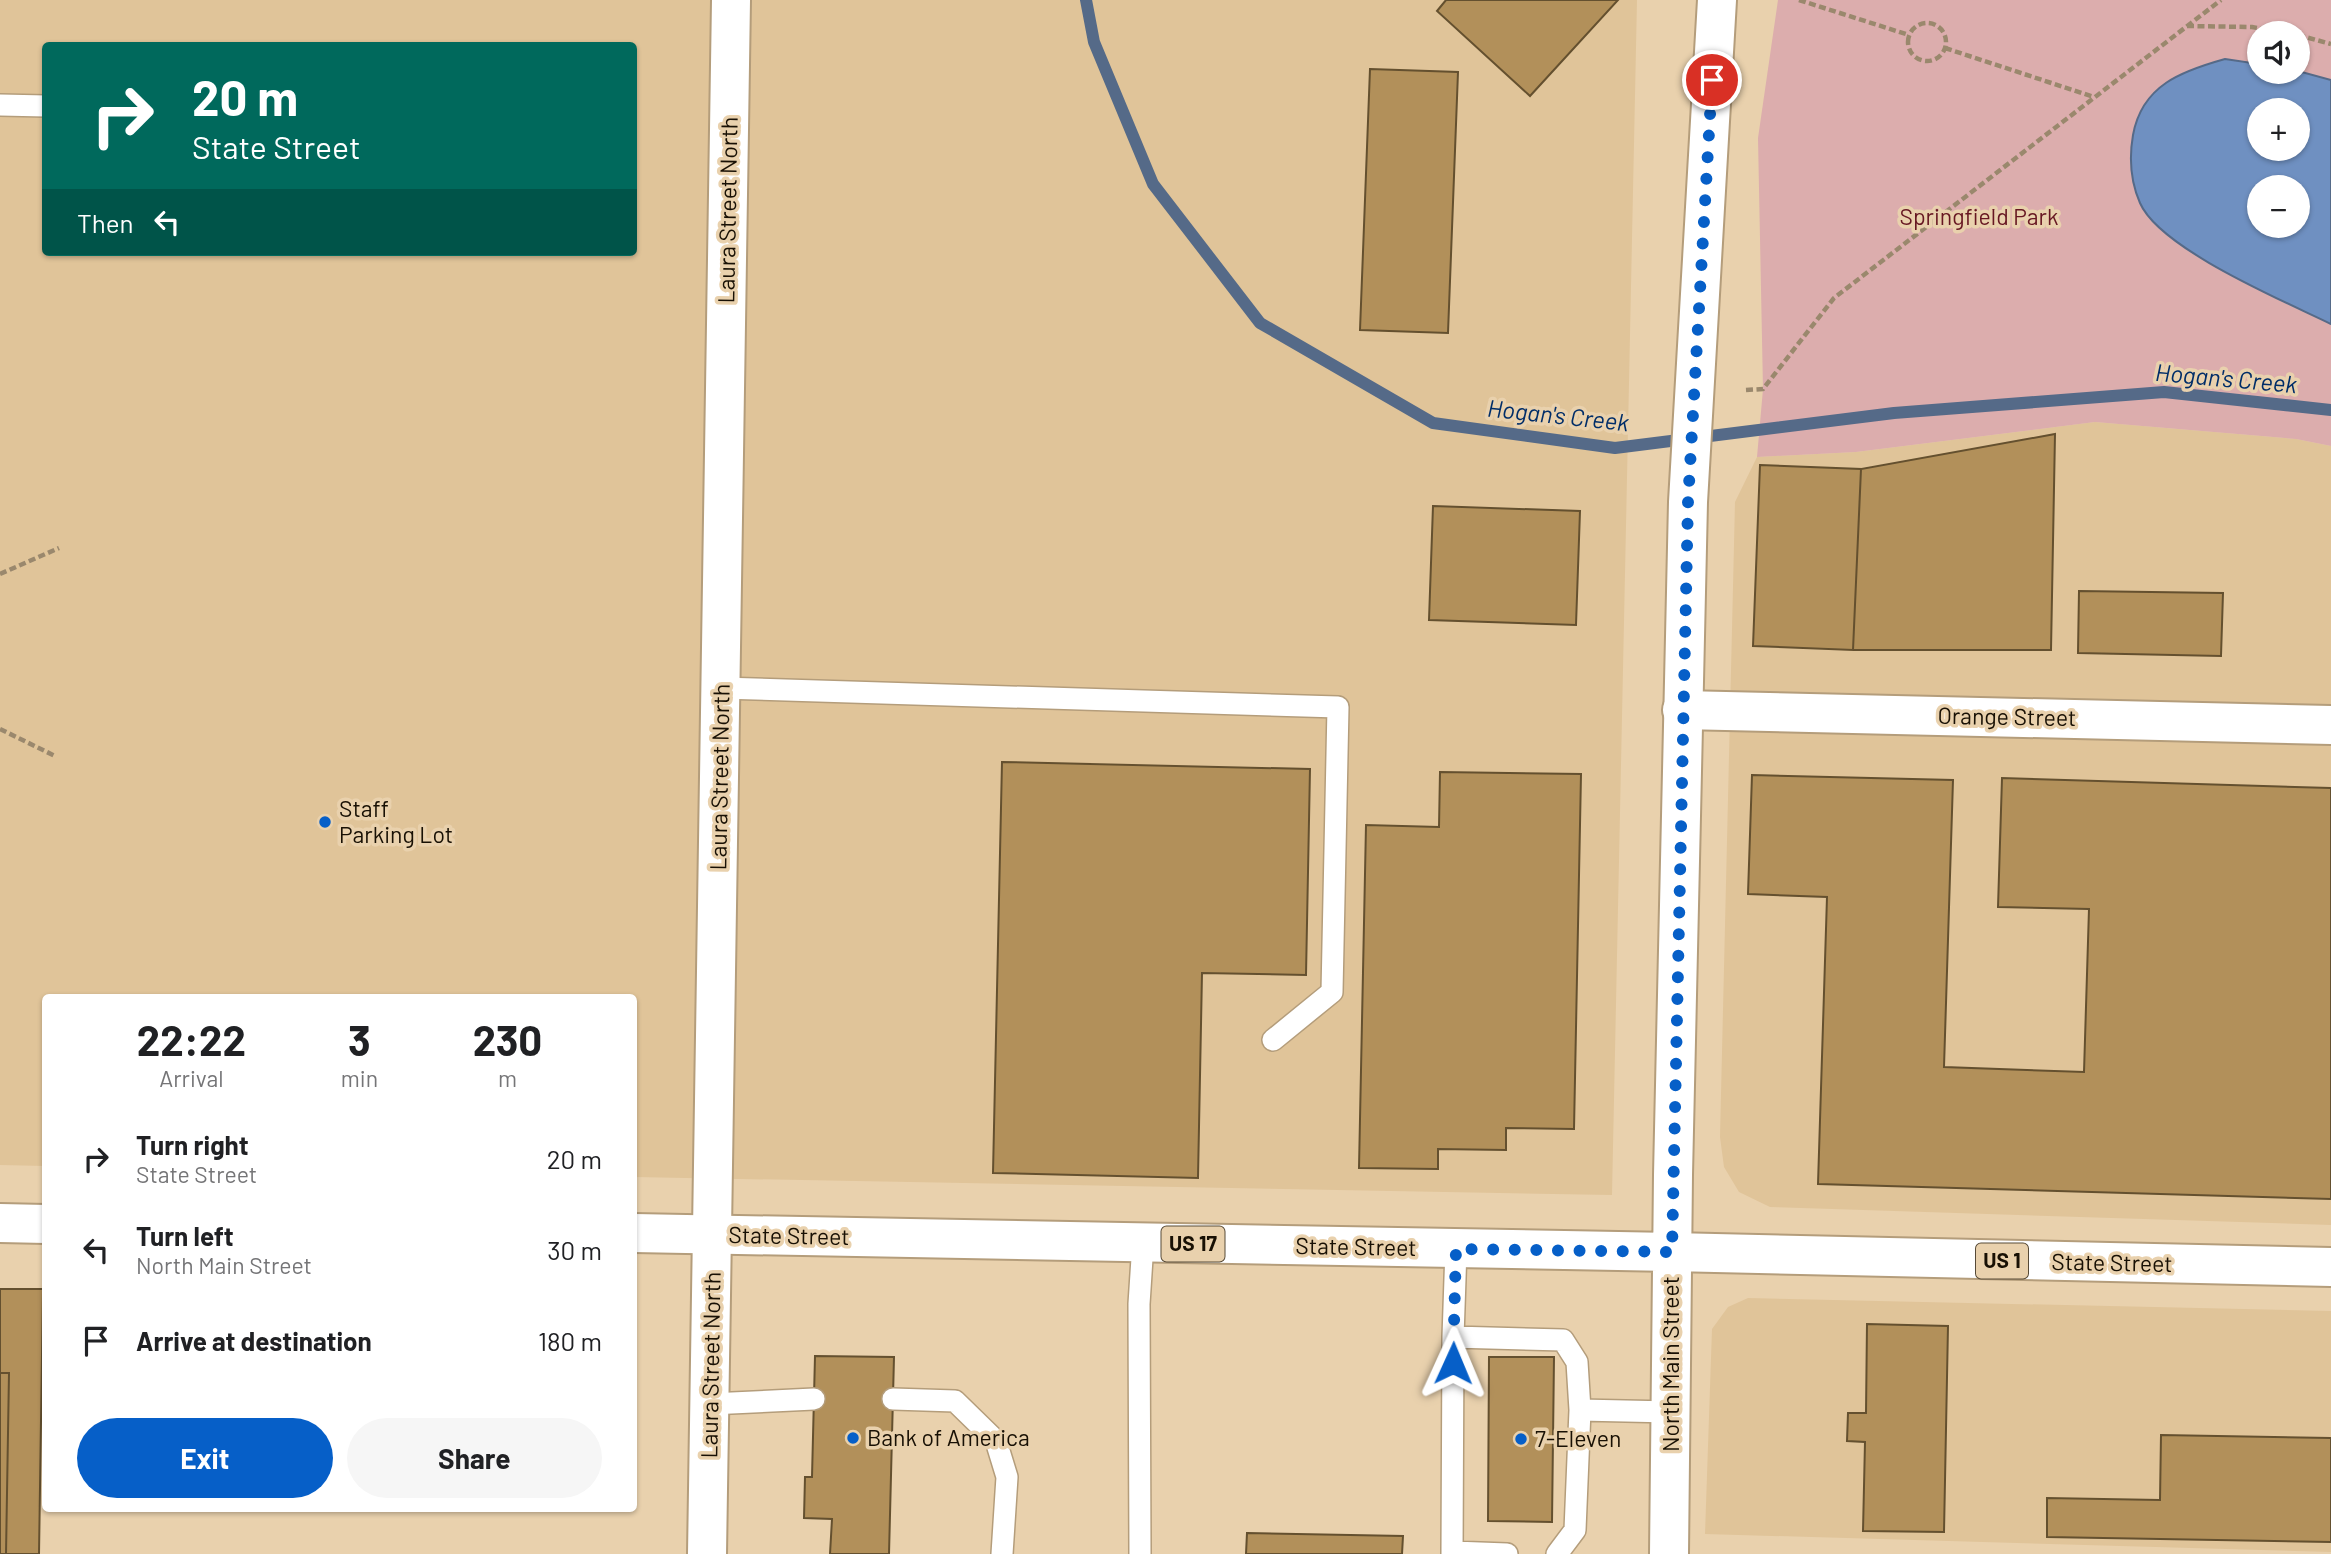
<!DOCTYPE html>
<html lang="en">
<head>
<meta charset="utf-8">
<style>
	body { margin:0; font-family:Barlow,sans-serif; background:#f6f6f6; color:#202124; height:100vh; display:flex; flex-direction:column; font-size:26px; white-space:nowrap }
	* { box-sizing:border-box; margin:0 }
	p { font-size:23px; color:#757577 }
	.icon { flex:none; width:38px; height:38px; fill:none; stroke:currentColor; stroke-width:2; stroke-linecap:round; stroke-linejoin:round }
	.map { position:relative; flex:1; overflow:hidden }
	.details { position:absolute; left:42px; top:994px; width:595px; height:518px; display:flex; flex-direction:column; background:#fff; border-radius:7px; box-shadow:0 2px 5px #0004 }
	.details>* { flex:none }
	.top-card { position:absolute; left:42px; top:42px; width:595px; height:214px; border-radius:7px; box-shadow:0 2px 5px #0004; background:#00695c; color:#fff; overflow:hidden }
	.controls { position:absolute; left:2247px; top:21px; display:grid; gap:14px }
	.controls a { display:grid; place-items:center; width:63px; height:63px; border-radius:50%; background:#fff; box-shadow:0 2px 5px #0004; font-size:35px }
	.pin { position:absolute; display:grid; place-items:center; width:60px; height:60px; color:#fff; margin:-30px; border:4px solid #fff; border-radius:50%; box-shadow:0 2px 7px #0007 }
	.me { position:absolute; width:77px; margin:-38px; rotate:1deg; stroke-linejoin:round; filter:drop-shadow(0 0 5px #0008) }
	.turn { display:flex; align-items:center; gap:24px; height:147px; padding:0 35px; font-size:32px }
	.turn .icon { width:91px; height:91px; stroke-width:2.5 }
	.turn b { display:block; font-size:49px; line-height:60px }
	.then { display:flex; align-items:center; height:66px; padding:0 35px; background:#0003; gap:14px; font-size:26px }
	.eta { display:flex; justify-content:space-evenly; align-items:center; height:119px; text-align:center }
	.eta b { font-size:42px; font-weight:700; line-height:49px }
	.action { display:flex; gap:14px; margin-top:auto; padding:14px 35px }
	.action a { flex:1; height:80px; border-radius:42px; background:#065fc8; color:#fff; font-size:28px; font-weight:700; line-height:80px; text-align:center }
	.action a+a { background:#f6f6f6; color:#202124 }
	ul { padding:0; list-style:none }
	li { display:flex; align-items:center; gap:21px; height:91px; padding:0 35px }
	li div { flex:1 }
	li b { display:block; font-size:26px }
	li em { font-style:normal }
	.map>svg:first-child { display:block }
	.built { fill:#e0c499; fill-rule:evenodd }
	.green { fill:#dcadad; fill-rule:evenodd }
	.water { fill:#6f90c1; stroke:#556a88; stroke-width:2; fill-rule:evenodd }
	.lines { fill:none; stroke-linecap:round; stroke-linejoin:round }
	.stream { stroke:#556a88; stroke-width:12 }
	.building { fill:#b2905a; stroke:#64502f; stroke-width:2 }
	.lane-casing { stroke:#b49d7b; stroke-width:24 }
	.street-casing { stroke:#b49d7b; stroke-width:42 }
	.secondary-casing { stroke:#b49d7b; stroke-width:42 }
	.primary-casing { stroke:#b49d7b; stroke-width:42 }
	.path { stroke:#9a886d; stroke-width:4.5; stroke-dasharray:7 3.5; stroke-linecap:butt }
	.lane { stroke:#fff; stroke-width:21 }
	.street { stroke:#fff; stroke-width:38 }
	.secondary { stroke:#fff; stroke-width:38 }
	.primary { stroke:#fff; stroke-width:38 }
	.route { stroke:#065fc8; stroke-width:12; stroke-dasharray:0 21.6 }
	.poi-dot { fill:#065fc8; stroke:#e9d1ad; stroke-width:2.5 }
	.labels { text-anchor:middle; stroke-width:7; stroke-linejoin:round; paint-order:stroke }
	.shield { fill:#e9d1ad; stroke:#574a37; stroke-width:2 }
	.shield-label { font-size:21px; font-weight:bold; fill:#181004 }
	.street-label { font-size:23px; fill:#181004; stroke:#e9d1ad }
	.park-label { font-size:23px; fill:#671722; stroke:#e9d1ad }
	.poi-label { font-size:23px; fill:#181004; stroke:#e9d1ad; text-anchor:start }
	.water-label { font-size:24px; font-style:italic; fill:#002d68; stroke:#e9d1ad }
</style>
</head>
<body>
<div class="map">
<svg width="2331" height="1554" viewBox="0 0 2331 1554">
	<rect width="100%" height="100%" fill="#e9d1ad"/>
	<path class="built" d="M0,0H1637L1612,1195L634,1177V998H46L45,1166L0,1165ZM46,46H634V252H46Z
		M2095,422L2296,439L2331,446V1225L1770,1207L1739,1192L1724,1167L1720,1137L1735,502L1757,457L1856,452Z
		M1748,1298L2331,1311V1552L1705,1534L1712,1329L1728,1307Z"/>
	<path class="green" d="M1778,0H2331V446L2296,439L2095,422L1856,452L1757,457L1763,389L1758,138ZM2259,33H2298V72H2259ZM2259,110H2298V149H2259ZM2259,187H2298V226H2259Z"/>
	<path class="water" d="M2225,59L2259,64V72L2298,71L2331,80V324C2284,301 2160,249 2140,203C2130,180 2129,158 2133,135C2142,85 2182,71 2225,59ZM2259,110H2298V149H2259ZM2259,187H2298V226H2259Z"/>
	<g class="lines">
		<path class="stream" d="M1086,0L1094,42L1153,184L1260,323L1433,423L1615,448L1894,413L2164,392L2331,410"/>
	</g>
	<path class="building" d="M1446,0H1618L1530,96L1437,11Z
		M1370,69L1458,72L1448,333L1360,330Z
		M2055,434L2051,650H1853L1861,469Z
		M1760,465L1861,469L1853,650L1753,646Z
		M1433,506L1580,511L1576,625L1429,620Z
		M2079,591L2223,593L2221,656L2078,653Z
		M1002,762L1310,769L1306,975L1202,973L1198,1178L993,1173Z
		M1440,772L1581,774L1574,1129L1506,1128V1150L1438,1149V1169L1359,1168L1366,825L1439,827Z
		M1752,775L1953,780L1944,1067L2084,1072L2089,909L1998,907L2002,778L2331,788V1199L1818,1184L1827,897L1748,894Z
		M0,1289H43L39,1554H0Z
		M1867,1324L1948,1326L1944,1532L1863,1531L1865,1442L1847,1441L1848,1413H1866Z
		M815,1356L894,1357L889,1554H830L832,1519L804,1518L805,1477H812Z
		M1489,1357H1554L1552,1522L1488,1521Z
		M0,1373H9L6,1554H0Z
		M2161,1435L2331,1438V1542L2047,1537V1498L2160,1500Z
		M1247,1533L1403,1536L1402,1554H1246Z"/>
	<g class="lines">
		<defs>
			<path id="lane" d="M0,105L46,106
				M721,688L1338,707L1332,992L1273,1040
				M1453,1337L1456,1249
				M893,1399L955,1401L996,1441L1007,1477L1002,1554
				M710,1404L814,1399
				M1580,1410L1671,1412
				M1453,1552L1507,1554
				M1140,1554L1139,1304L1143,1243
				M1452,1554L1453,1337L1563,1340L1577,1362L1580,1410L1575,1530L1557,1554"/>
			<path id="street" d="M1682,710L2331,725"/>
			<path id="secondary" d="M707,1554L731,0"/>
			<path id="primary" d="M0,1223L46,1224
				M634,1233L1672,1252L2331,1267
				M1669,1554L1673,1175L1688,502L1717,0"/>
		</defs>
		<use href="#lane" class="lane-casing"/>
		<use href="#street" class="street-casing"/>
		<use href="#secondary" class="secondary-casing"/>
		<use href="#primary" class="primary-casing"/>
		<path class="path" d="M1799,0L1909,35
			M1908 42a19 19 0 1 1 38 0a19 19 0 1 1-38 0Z
			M2187,26L2252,27L2286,33
			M2298,35L2331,44
			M1945,48L2094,97
			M1746,390L1763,389L1834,298L2221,0
			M0,574L59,548
			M0,729L55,756"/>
		<use href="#lane" class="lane"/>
		<use href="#street" class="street"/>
		<use href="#secondary" class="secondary"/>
		<use href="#primary" class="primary"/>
	</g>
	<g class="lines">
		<path class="route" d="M1453,1363L1456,1249L1672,1252L1688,502L1712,80"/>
	</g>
	<g class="poi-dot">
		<circle cx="325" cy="822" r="7"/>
		<circle cx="853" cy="1438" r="7"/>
		<circle cx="1521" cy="1439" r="7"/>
	</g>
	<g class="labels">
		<g class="shield">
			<rect x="1161.5" y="1226.5" width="63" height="35" rx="5"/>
			<rect x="1976" y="1243.5" width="52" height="35" rx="5"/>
		</g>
		<g class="shield-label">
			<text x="1193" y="1251">US 17</text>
			<text x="2002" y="1268">US 1</text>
		</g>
		<g class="street-label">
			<text transform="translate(728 210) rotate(-89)" y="8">Laura Street North</text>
			<text transform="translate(2007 717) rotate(1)" y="8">Orange Street</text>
			<text transform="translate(720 777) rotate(-89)" y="8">Laura Street North</text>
			<text transform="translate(789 1236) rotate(1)" y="8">State Street</text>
			<text transform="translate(1356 1247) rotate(1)" y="8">State Street</text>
			<text transform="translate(2112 1263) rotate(1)" y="8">State Street</text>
			<text transform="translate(1671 1364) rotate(-90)" y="8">North Main Street</text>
			<text transform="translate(711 1365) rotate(-89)" y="8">Laura Street North</text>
		</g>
		<g class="park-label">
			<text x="1979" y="225">Springfield Park</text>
		</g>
		<g class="poi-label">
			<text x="339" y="817">Staff<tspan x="339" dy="26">Parking Lot</tspan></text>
			<text x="867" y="1446">Bank of America</text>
			<text x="1535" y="1447">7-Eleven</text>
		</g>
		<g class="water-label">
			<text transform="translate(2226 379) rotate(5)" y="8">Hogan's Creek</text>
			<text transform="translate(1558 416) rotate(6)" y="8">Hogan's Creek</text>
		</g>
	</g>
</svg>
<div class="controls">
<a><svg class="icon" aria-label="sound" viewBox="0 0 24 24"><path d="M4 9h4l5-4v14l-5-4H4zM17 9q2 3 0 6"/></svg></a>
<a>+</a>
<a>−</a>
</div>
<div class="pin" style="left:1712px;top:80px;background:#d93025"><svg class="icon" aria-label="arrive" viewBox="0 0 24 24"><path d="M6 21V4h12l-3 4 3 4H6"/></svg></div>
<svg class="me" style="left:1453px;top:1363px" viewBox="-20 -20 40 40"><path d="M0-17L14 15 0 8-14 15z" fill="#065fc8" stroke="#fff" stroke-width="4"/></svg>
<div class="top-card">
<div class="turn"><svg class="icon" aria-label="right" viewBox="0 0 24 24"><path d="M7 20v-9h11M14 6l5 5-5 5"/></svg><div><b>20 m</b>State Street</div></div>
<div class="then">Then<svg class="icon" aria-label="left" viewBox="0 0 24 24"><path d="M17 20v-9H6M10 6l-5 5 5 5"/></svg></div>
</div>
<section class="details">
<div class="eta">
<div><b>22:22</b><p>Arrival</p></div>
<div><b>3</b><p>min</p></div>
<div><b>230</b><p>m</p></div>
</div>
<ul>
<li><svg class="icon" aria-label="right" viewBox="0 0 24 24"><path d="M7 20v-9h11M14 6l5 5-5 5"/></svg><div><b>Turn right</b><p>State Street</p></div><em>20 m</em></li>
<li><svg class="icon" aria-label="left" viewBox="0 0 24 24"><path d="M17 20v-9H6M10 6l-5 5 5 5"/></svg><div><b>Turn left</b><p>North Main Street</p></div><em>30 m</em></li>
<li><svg class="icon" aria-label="arrive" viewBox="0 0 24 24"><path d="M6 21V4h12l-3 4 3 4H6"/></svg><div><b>Arrive at destination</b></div><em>180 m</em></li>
</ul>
<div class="action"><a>Exit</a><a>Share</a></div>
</section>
</div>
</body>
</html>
